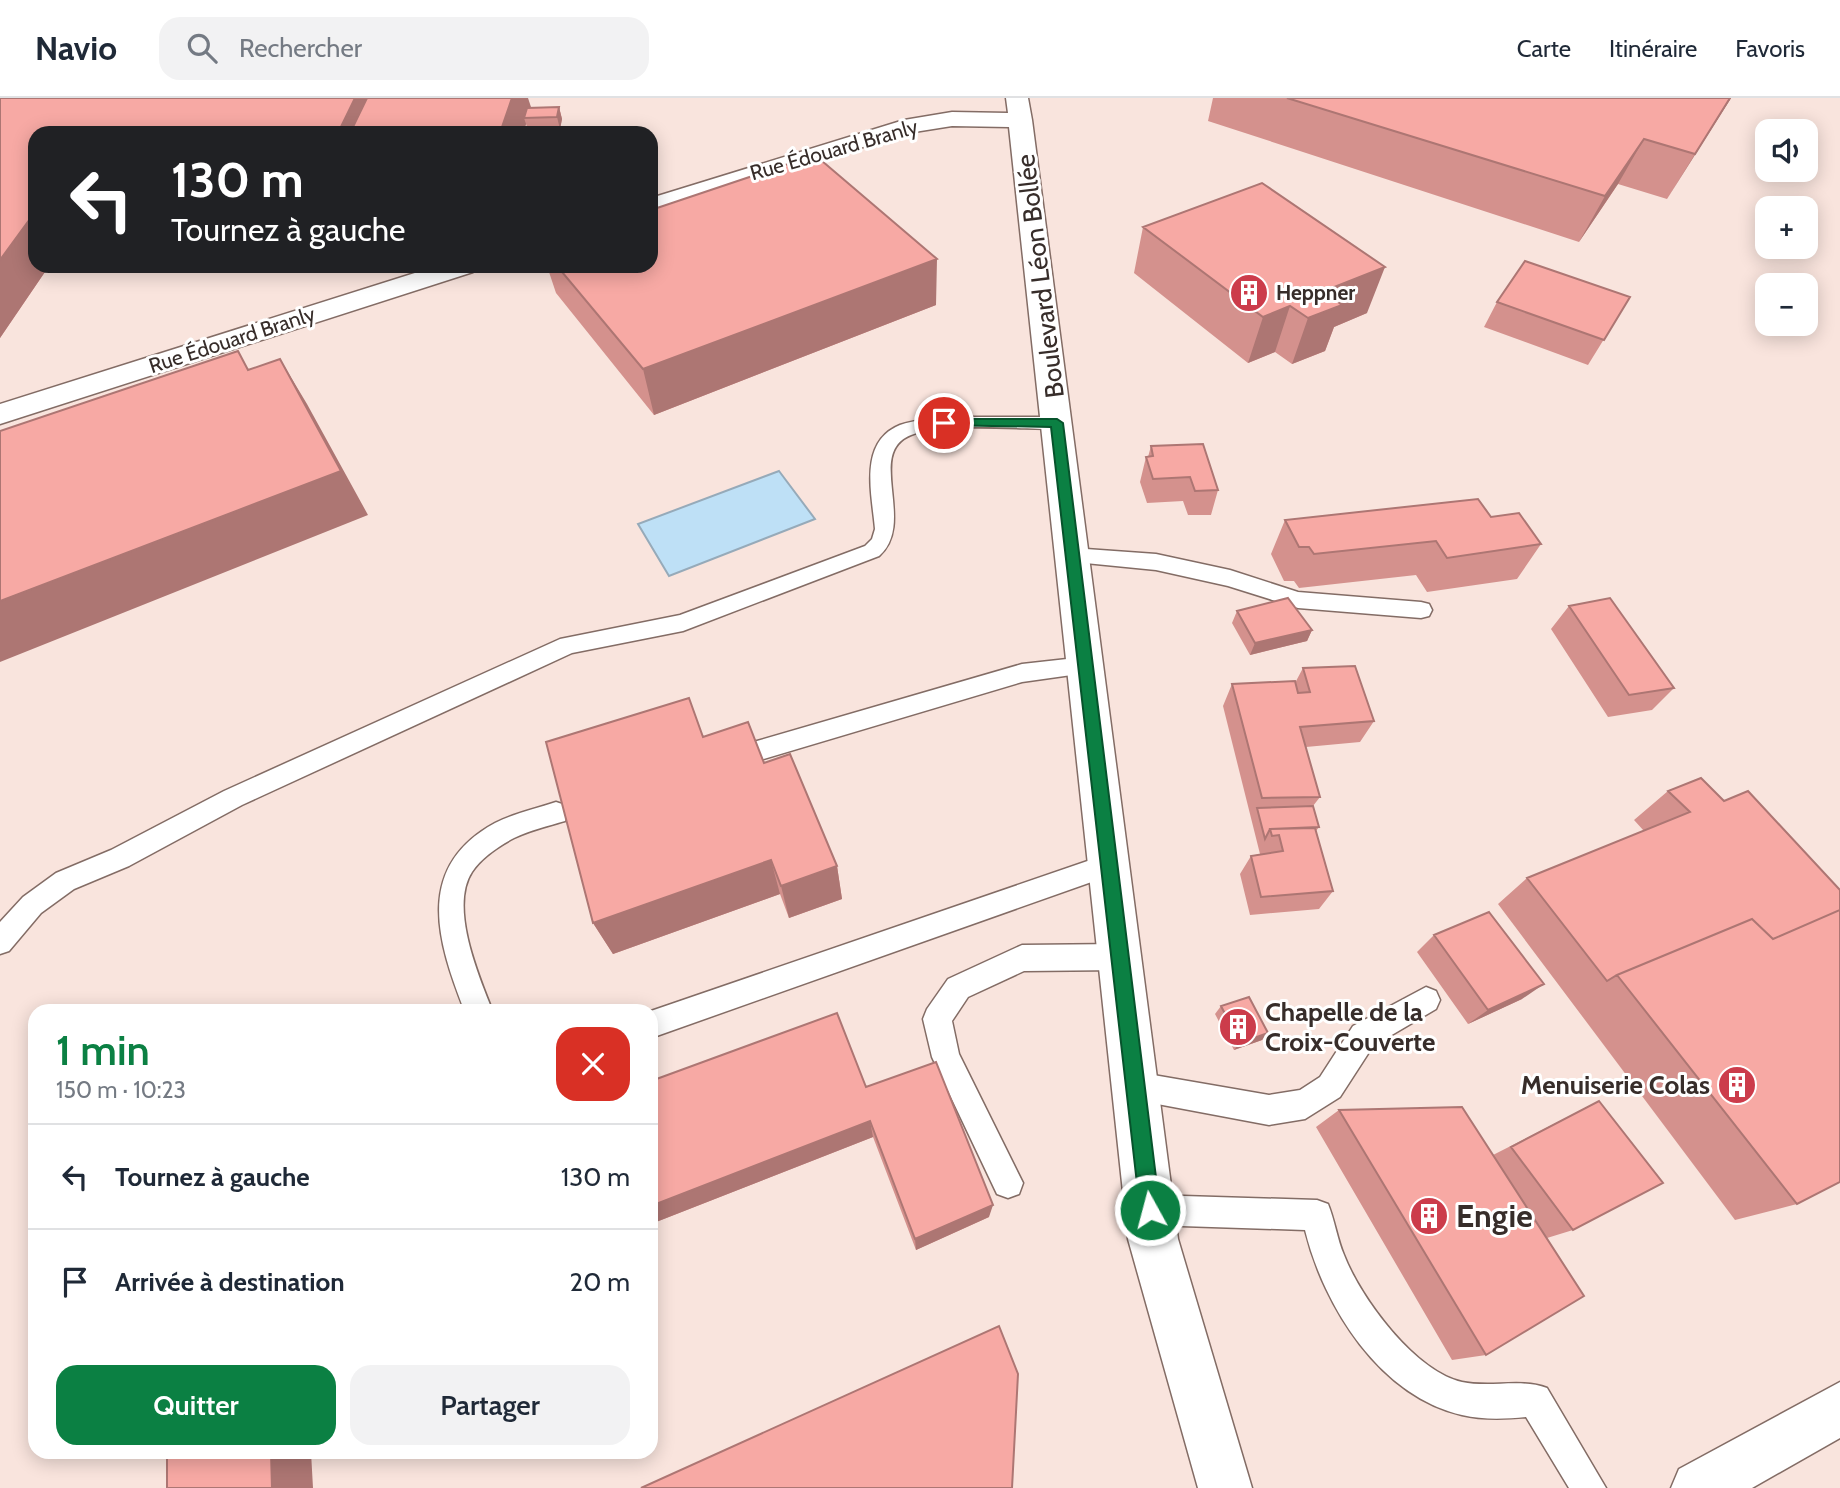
<!DOCTYPE html>
<html lang="fr">
<head>
<meta charset="utf-8">
<style>
	body { margin:0; font-family:Cabin,sans-serif; background:#f2f2f3; color:#1f2937; height:100vh; display:flex; flex-direction:column; font-size:26px; white-space:nowrap }
	* { box-sizing:border-box; margin:0 }
	p { font-size:23px; color:#747a83 }
	.icon { flex:none; width:38px; height:38px; fill:none; stroke:currentColor; stroke-width:2; stroke-linecap:round; stroke-linejoin:round }
	.map { position:relative; flex:1; overflow:hidden }
	.side { position:absolute; left:28px; top:906px; width:630px; height:455px; display:flex; flex-direction:column; background:#fff; border-radius:21px; box-shadow:0 4px 18px #0003 }
	.side>* { flex:none }
	.hud { position:absolute; left:28px; top:28px; width:630px; height:147px; border-radius:21px; box-shadow:0 4px 18px #0003; background:#202124; color:#fff; overflow:hidden }
	.tools { position:absolute; left:1755px; top:21px; display:grid; gap:14px }
	.tools a { display:grid; place-items:center; width:63px; height:63px; border-radius:14px; background:#fff; box-shadow:0 4px 18px #0003; font-size:35px }
	.pin { position:absolute; display:grid; place-items:center; width:60px; height:60px; color:#fff; margin:-30px; border:4px solid #fff; border-radius:50%; box-shadow:0 2px 7px #0007 }
	.me { position:absolute; width:77px; margin:-38px; rotate:353deg; stroke-linejoin:round; filter:drop-shadow(0 0 5px #0008) }
	.turn { display:flex; align-items:center; gap:24px; height:147px; padding:0 28px; font-size:32px }
	.turn .icon { width:91px; height:91px; stroke-width:2.5 }
	.turn b { display:block; font-size:49px; line-height:60px }
	.round { display:grid; place-items:center; flex:none; width:74px; height:74px; border-radius:21px; background:#f2f2f3 }
	.summary { display:flex; align-items:center; justify-content:space-between; height:119px; padding:0 28px }
	h1 { font-size:42px; font-weight:600; line-height:52px; color:#0b8043 }
	.button { display:flex; gap:14px; margin-top:auto; padding:14px 28px }
	.button a { flex:1; height:80px; border-radius:21px; background:#0b8043; color:#fff; font-size:28px; font-weight:600; line-height:80px; text-align:center }
	.button a+a { background:#f2f2f3; color:#1f2937 }
	ul { padding:0; list-style:none }
	li { display:flex; align-items:center; gap:21px; height:105px; padding:0 28px; border-top:2px solid #e0e1e3 }
	li div { flex:1 }
	li b { display:block; font-size:26px }
	li em { font-style:normal }
	header { display:flex; align-items:center; gap:42px; box-sizing:border-box; height:98px; padding:0 35px; background:#fff; border-bottom:2px solid #e0e1e3 }
	header strong { font-size:33px }
	nav { display:flex; gap:38px; margin-inline-start:auto; font-size:24px }
	.search { width:490px; height:63px; background:#f2f2f3; display:flex; align-items:center; gap:18px; box-sizing:border-box; padding:0 24px; border-radius:21px; color:#747a83; font-size:26px }
	.map>svg:first-child { display:block }
	.built { fill:#f9e4dd; fill-rule:evenodd }
	.water { fill:#bee0f6; stroke:#96aab9; stroke-width:2 }
	.lines { fill:none; stroke-linecap:round; stroke-linejoin:round }
	.lane-casing { stroke:#836c65; stroke-width:3 }
	.street-casing { stroke:#836c65; stroke-width:3 }
	.lane { fill:#fff; fill-rule:evenodd }
	.street { fill:#fff; fill-rule:evenodd }
	.wall { fill:#d4918d }
	.shaded-wall { fill:#ad7673 }
	.building { fill:#f7a9a4; stroke:#ad7673; stroke-width:2 }
	.route { fill:#0b8043; stroke:#07532c; stroke-width:2 }
	.labels { text-anchor:middle; stroke-width:6; stroke-linejoin:round; paint-order:stroke }
	.far-street-label { font-size:21px; fill:#372d2a; stroke:#fff }
	.far-poi-label { font-size:21px; font-weight:bold; fill:#372d2a; stroke:#fff; text-anchor:start }
	.street-label { font-size:26px; fill:#372d2a; stroke:#fff }
	.poi-label { font-size:26px; font-weight:bold; fill:#372d2a; stroke:#fff; text-anchor:start }
	.near-poi-label { font-size:32px; font-weight:bold; fill:#372d2a; stroke:#fff; text-anchor:start }
</style>
</head>
<body>
<header>
<strong>Navio</strong>
<div class="search"><svg class="icon" aria-label="search" viewBox="0 0 24 24"><circle cx="10" cy="10" r="6"/><path d="M15 15l6 6"/></svg>Rechercher</div>
<nav><a>Carte</a><a>Itinéraire</a><a>Favoris</a></nav>
</header>
<div class="map">
<svg width="1840" height="1390" viewBox="0 0 1840 1390">
	<rect width="100%" height="100%" fill="#fcf1ee"/>
	<path class="built" d="M0,0H1840V1390H0ZM1768,33H1806V72H1768ZM35,35H651V168H35ZM1768,110H1806V149H1768ZM1768,187H1806V226H1768ZM35,914H651V1354H35Z"/>
	<path class="water" d="M779,373L815,421L669,478L638,426Z"/>
	<g class="lines">
		<defs>
			<path id="lane" d="M944,319H1057L1064,321L1066,325L1064,329L1057,331C1018,331 946,324 911,337C865,355 917,425 879,458L683,533L572,555L242,707L129,768L74,791L41,815L9,853L0,856V824L23,799L56,775L111,752L224,693L560,541L680,517L865,448L872,441L875,431C872,396 858,344 900,327C914,322 930,321 944,319Z
				M1072,450L1156,456L1230,472L1298,494L1421,504L1429,506L1432,512L1429,518L1421,520L1298,510L1228,488L1156,472L1065,463L1062,458L1065,453Z
				M1085,559L1093,562L1096,568L1093,574L1022,584L757,663L749,660L745,653L749,646L757,643L1022,566Z
				M556,704L565,707L568,715L565,723C548,728 530,732 514,740C499,748 481,760 472,774C449,809 479,879 493,914H465C437,843 414,769 495,725C514,715 536,711 556,704Z
				M1108,756L1117,759L1121,767L1117,775L651,940V914H648Z
				M1120,846L1130,850L1133,859L1130,868L1120,872L1024,873L968,899L952,923L959,956L1023,1085L1019,1096L1008,1100L997,1096L932,959L923,921L927,911L948,881L1022,847Z
				M1426,889L1436,893L1440,902L1436,911L1373,948L1340,999L1305,1021L1269,1027L1136,1002L1126,998L1122,988L1126,978L1136,974L1269,997L1300,992L1320,979L1353,928Z
				M1151,1097L1317,1102L1328,1106C1335,1123 1337,1141 1344,1157C1361,1201 1415,1273 1462,1284C1490,1290 1521,1280 1547,1290L1606,1390H1569L1526,1319C1505,1321 1483,1322 1462,1317C1380,1298 1324,1209 1305,1132L1151,1127L1140,1123L1136,1112L1140,1101Z"/>
			<path id="street" d="M1006,0H1028L1032,22L1178,1141L1252,1390H1198L1128,1141L1009,29L952,28L908,35L651,115V100L904,22L952,14L1008,15Z
				M437,168H477L473,174L0,326V306Z
				M1840,1284V1340L1752,1390H1671L1679,1371Z"/>
		</defs>
		<use href="#lane" class="lane-casing"/>
		<use href="#street" class="street-casing"/>
		<use href="#lane" class="lane"/>
		<use href="#street" class="street"/>
	</g>
	<path class="wall" d="M0,0L531,10L559,9L562,21L560,31L528,32L526,26L523,35H35V168H49L0,240Z
		M1213,0H1731L1667,101L1618,86L1579,144L1208,23Z
		M1143,129L1367,215L1334,229L1325,253L1292,266L1275,254L1248,265L1134,175Z
		M547,168H651L936,207L654,317L556,195Z
		M1630,199L1588,267L1484,229L1497,204Z
		M1151,348L1218,392L1211,417H1188L1183,403L1147,405L1140,384L1146,359H1148Z
		M1491,419L1541,446L1517,481L1427,494L1416,477L1299,490L1294,483H1284L1271,456L1285,422Z
		M1569,508L1674,590L1652,612L1608,619L1551,531Z
		M1237,513L1312,532L1307,543L1250,557L1232,525Z
		M1303,570L1374,623L1360,644L1306,649L1320,699L1313,708L1319,729L1316,733L1333,793L1319,811L1250,817L1240,776L1251,758L1260,756L1223,608L1232,586L1295,585Z
		M703,639L764,665L837,768L842,801L789,820L780,796L613,856L593,825Z
		M1701,680L1797,1106L1735,1122L1498,806L1527,780L1644,733L1634,722L1668,693Z
		M1434,837L1522,901L1468,926L1417,854Z
		M1221,908L1268,935L1262,942L1234,952L1215,916Z
		M866,989L989,1119L916,1152L873,1039L651,1126Z
		M1599,1003L1573,1132L1547,1140L1541,1131L1486,1257L1452,1262L1316,1029L1339,1012L1493,1057Z"/>
	<path class="shaded-wall" d="M355,0H383L371,34L338,35Z
		M512,0H528L531,9L528,20H524L526,26L523,35H504L502,29Z
		M1730,0H1731L1667,101L1695,56Z
		M559,9L562,21L560,31L557,19Z
		M1644,41L1618,86L1579,144L1605,98Z
		M35,114V168H49L0,240V162Z
		M937,161L936,207L654,317L643,271Z
		M1385,169L1367,215L1334,229L1325,253L1292,266L1308,220L1324,193Z
		M1290,208L1275,254L1248,265L1263,219Z
		M280,261L307,306L368,417L0,564V503Z
		M1312,532L1307,543L1250,557L1255,545Z
		M771,762L780,796L613,856L593,825Z
		M837,768L842,801L789,820L781,788Z
		M1544,886L1522,901L1468,926L1488,912Z
		M1268,935L1262,942L1234,952L1240,945Z
		M870,1023L873,1039L651,1126V1108Z
		M993,1107L989,1119L916,1152L915,1141Z
		M271,1354H311L313,1390H272Z"/>
	<path class="building" d="M0,0H355L338,35H35V114L0,162Z
		M367,0H512L502,29L350,35Z
		M1287,0H1730L1695,56L1644,41L1605,98Z
		M559,9L557,19L524,20L527,10Z
		M815,57L937,161L643,271L557,168H651V112Z
		M1262,85L1385,169L1324,193L1342,207L1308,220L1290,208L1263,219L1143,129Z
		M1525,163L1630,199L1604,242L1497,204Z
		M238,253L248,272L280,261L341,373L0,503V333Z
		M1203,346L1218,392L1195,393L1190,379L1153,381L1146,359L1153,358L1151,348Z
		M1478,401L1491,419L1519,415L1541,446L1447,460L1436,443L1314,456L1309,449H1299L1285,422Z
		M1288,500L1312,532L1255,545L1237,513Z
		M1610,500L1674,590L1629,597L1569,508Z
		M1355,568L1374,623L1300,629L1320,699L1262,700L1232,586L1295,583L1298,595L1310,594L1303,570Z
		M689,600L703,639L748,624L764,665L790,656L837,768L781,788L771,762L593,825L546,644Z
		M1701,680L1724,703L1748,693L1840,792V812L1773,841L1752,821L1617,877L1607,883L1527,780L1690,714L1668,693Z
		M1313,708L1319,729L1270,731L1265,741L1257,710Z
		M1315,730L1333,793L1261,799L1251,758L1283,753L1279,737L1272,738L1270,731Z
		M1840,812V1084L1797,1106L1617,877L1752,821L1773,841Z
		M1489,814L1544,886L1488,912L1434,837Z
		M1249,899L1268,935L1240,945L1221,908Z
		M837,915L866,989L936,964L993,1107L915,1141L870,1023L651,1108V983Z
		M1599,1003L1663,1085L1573,1132L1511,1049Z
		M1462,1009L1584,1198L1486,1257L1339,1012Z
		M999,1228L1018,1276L1012,1390H641Z
		M167,1354H271L272,1390H167Z"/>
	<path class="route" d="M944,321H1057L1063,325L1160,1112L1158,1120L1150,1122L1143,1120L1140,1112L1051,329L940,327L938,325Z"/>
	<defs>
		<symbol id="building-disc" viewBox="-11 -11 22 22"><circle r="9.5" fill="#cc3c4b" stroke="#fff"/><path d="M-4-6H4V6H1V3H-1V6H-4ZM-2.5-4.3h1.7v1.8h-1.7ZM.8-4.3h1.7v1.8H.8ZM-2.5-1h1.7V.8h-1.7ZM.8-1h1.7V.8H.8Z" fill="#fff"/></symbol>
	</defs>
	<g fill-rule="evenodd">
		<use href="#building-disc" x="1227" y="173" width="44" height="44"/>
		<use href="#building-disc" x="1216" y="907" width="44" height="44"/>
		<use href="#building-disc" x="1715" y="965" width="44" height="44"/>
		<use href="#building-disc" x="1407" y="1096" width="44" height="44"/>
	</g>
	<g class="labels">
		<g class="far-street-label">
			<text transform="translate(834 52) rotate(-16)" y="7">Rue Édouard Branly</text>
			<text transform="translate(232 242) rotate(-18)" y="7">Rue Édouard Branly</text>
		</g>
		<g class="far-poi-label">
			<text x="1276" y="202">Heppner</text>
		</g>
		<g class="street-label">
			<text transform="translate(1040 178) rotate(-97)" y="9">Boulevard Léon Bollée</text>
		</g>
		<g class="poi-label">
			<text x="1265" y="923">Chapelle de la<tspan x="1265" dy="30">Croix-Couverte</tspan></text>
			<text x="1710" y="996" text-anchor="end">Menuiserie Colas</text>
		</g>
		<g class="near-poi-label">
			<text x="1456" y="1129">Engie</text>
		</g>
	</g>
</svg>
<div class="tools">
<a><svg class="icon" aria-label="sound" viewBox="0 0 24 24"><path d="M4 9h4l5-4v14l-5-4H4zM17 9q2 3 0 6"/></svg></a>
<a>+</a>
<a>−</a>
</div>
<div class="pin" style="left:944px;top:325px;background:#d93025"><svg class="icon" aria-label="arrive" viewBox="0 0 24 24"><path d="M6 21V4h12l-3 4 3 4H6"/></svg></div>
<svg class="me" style="left:1150px;top:1112px" viewBox="-20 -20 40 40"><circle r="17" fill="#0b8043" stroke="#fff" stroke-width="3"/><path d="M0-11L8 9 0 5-8 9z" fill="#fff"/></svg>
<div class="hud">
<div class="turn"><svg class="icon" aria-label="left" viewBox="0 0 24 24"><path d="M17 20v-9H6M10 6l-5 5 5 5"/></svg><div><b>130 m</b>Tournez à gauche</div></div>
</div>
<section class="side">
<div class="summary"><div><h1>1 min</h1><p>150 m · 10:23</p></div><a class="round" style="background:#d93025;color:#fff"><svg class="icon" aria-label="close" viewBox="0 0 24 24"><path d="M6 6l12 12M18 6L6 18"/></svg></a></div>
<ul>
<li><svg class="icon" aria-label="left" viewBox="0 0 24 24"><path d="M17 20v-9H6M10 6l-5 5 5 5"/></svg><div><b>Tournez à gauche</b></div><em>130 m</em></li>
<li><svg class="icon" aria-label="arrive" viewBox="0 0 24 24"><path d="M6 21V4h12l-3 4 3 4H6"/></svg><div><b>Arrivée à destination</b></div><em>20 m</em></li>
</ul>
<div class="button"><a>Quitter</a><a>Partager</a></div>
</section>
</div>
</body>
</html>
